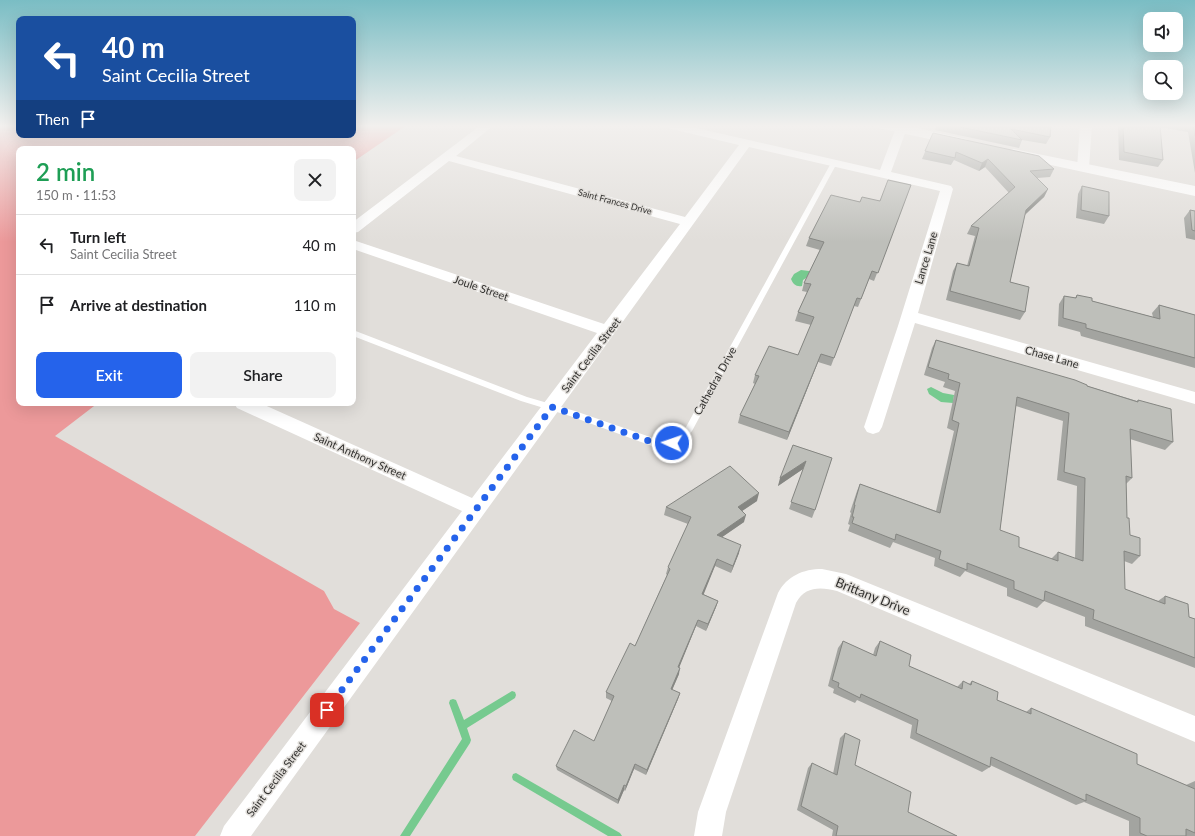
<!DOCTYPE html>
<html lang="en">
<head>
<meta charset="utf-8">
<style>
	body { margin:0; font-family:Lato,sans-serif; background:#f2f2f2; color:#202124; height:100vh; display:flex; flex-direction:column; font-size:15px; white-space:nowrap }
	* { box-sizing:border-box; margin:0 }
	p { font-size:13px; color:#757577 }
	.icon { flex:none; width:22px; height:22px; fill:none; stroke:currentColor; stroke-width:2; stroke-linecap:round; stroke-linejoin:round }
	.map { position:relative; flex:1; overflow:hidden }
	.panel { position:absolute; left:16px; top:146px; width:340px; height:260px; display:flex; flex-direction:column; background:#fff; border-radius:8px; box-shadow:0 4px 16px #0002 }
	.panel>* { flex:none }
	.hud { position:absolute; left:16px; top:16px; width:340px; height:122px; border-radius:8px; box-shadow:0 4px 16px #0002; background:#1a4fa0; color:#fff; overflow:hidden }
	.controls { position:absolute; left:1143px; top:12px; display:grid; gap:8px }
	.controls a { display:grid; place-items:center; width:40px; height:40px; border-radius:8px; background:#fff; box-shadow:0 4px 16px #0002; font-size:20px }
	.pin { position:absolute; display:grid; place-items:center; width:34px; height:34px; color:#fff; margin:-17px; border-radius:8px; box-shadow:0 2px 6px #0006 }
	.me { position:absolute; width:44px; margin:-22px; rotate:273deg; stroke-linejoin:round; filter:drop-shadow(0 0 3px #0008) }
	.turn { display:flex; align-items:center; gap:14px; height:84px; padding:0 20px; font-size:18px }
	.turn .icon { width:52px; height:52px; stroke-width:2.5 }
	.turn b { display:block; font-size:28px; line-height:34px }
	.then { display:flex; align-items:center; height:38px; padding:0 20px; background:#0003; gap:8px; font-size:15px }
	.round { display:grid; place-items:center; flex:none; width:42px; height:42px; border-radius:8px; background:#f2f2f2 }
	.summary { display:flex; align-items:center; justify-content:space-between; height:68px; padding:0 20px }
	h1 { font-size:24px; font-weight:600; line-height:30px; color:#1e9e55 }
	.primary-button { display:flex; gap:8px; margin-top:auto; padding:8px 20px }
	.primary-button a { flex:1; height:46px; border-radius:8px; background:#2563eb; color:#fff; font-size:16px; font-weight:600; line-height:46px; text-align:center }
	.primary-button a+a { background:#f2f2f2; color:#202124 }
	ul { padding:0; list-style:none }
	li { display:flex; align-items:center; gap:12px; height:60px; padding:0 20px; border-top:1px solid #e0e0e0 }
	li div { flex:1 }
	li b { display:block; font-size:15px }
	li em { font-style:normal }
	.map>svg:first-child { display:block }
	.green { fill:#ec999a }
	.water { fill:#76ca8f }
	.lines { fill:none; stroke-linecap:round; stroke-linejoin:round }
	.stream { fill:#76ca8f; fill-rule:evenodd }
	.service { fill:#fff; fill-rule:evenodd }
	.minor { fill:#fff; fill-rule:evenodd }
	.tertiary { fill:#fff; fill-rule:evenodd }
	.wall { fill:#a3a4a0; fill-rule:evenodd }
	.shaded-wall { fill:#858682 }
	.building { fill:#bebfba; stroke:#858682; fill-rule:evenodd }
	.route { stroke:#2563eb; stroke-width:7; stroke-dasharray:0 12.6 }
	.labels { text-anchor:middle; stroke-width:3; stroke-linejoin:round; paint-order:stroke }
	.far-street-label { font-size:9px; fill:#333230; stroke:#e1deda }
	.street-label { font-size:11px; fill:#333230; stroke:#e1deda }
	.near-street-label { font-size:13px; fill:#333230; stroke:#e1deda }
</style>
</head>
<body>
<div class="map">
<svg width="1195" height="836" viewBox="0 0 1195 836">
	<rect width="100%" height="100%" fill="#e1deda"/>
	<path class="green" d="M0,125H19V135H353V125H407L353,162V149H19V403H98L55,436L324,591L334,609L360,623L195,836H0Z"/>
	<path class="water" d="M801,270L809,271L811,275L803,280L802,286C796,287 793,284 791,279L794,274Z
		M931,387L943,393L954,395L953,403L941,402L929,394L927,389Z"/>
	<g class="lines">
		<path class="stream" d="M512,691L515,692L516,695L515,698L467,728L471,740L470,743L410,836H400L462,739L449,703L450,700L453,699L456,700L464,720Z
			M516,773L620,833L622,836H608L513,780L512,777L513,774Z"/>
		<path class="service" d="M834,161L837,163L692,431C682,444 668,451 652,446L570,416L521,401L353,336V330L527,397L575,411L656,439H671L679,434L686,427L831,163Z"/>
		<path class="minor" d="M481,125H494L456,156L685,217L739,145L663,127L662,125H683L880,170L897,125H908L891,172L951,186L953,189L918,313L1195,392V404L915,323L882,427L879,432L873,434L867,432L864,427L898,326L940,191L749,147L251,836H220L224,826L462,511L237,408L234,403H260L472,498L597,333L353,249V240L604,324L680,224L449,161L358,232L353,233V222Z
			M1080,125H1092L1089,168L1087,171H1079L1077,168Z
			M822,569L846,574L1195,716V742L837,591C821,587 805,586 796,603L726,812L722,836H694L698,812L778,593C787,576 803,569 822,569Z"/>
		<path class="tertiary" d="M876,125H904L966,139L968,142L966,145L961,146L883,129L878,128Z
			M1014,149L1195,186V196L1009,156L1007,153L1009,150Z"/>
	</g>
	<path class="wall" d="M937,125H1051L1050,137L1046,144L1022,140L1019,148L935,130Z
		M1118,125H1195V173L1188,132L1160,127L1163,160L1158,167L1119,160Z
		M933,133L1054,169L1050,177L1037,178L1048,189L1044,197L1025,215L1010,282L1025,312L1020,320L946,300L953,271L957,263L967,266L975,236L967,234L971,226L1009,193L985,167L979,171L954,160L951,165L922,159Z
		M911,185L874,281L869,279L858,307L854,306L831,366L818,362L787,440L738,423L740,415L755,384L753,383L755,375L798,355L811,325L795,321L798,312L807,292L802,291L804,283L820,250L806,246L809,238L860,202L880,201Z
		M1082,186L1109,216L1104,224L1076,218L1078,194Z
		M1190,210L1195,211V240L1186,238L1184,218Z
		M1077,295L1092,301L1153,317L1152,313L1159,305L1195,315V368L1081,336L1080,332L1058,326L1059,304L1064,296L1075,298Z
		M936,340L1137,401L1138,400L1173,442L1165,450L1130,439L1132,478L1126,484L1127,518L1130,535L1140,556L1132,564L1124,561L1125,589L1158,601L1165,596L1189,617L1195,619V668L1085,626V617L1044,601L1037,608L1007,596V588L965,571L960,577L934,566L935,558L893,542L890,548L848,531L850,525L848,524L851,513L850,512L857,491L860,484L936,511L954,431L947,428L955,391L943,387L945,382L924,375L932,348ZM1016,406L1063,421L1057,480L1077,486L1075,559L1058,552L1051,559L1019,547L1000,530Z
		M793,445L832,458L815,510L812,518L789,509L803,469L778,486Z
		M757,501L742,511L744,522L722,537L739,553L731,573L715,566L703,594L718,601L716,607L706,631L696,626L679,667V674L672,690L680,693L678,699L646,775L634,769L625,791L624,790L618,804L557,770L556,766L594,741L612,701L606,698V692L635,646L667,575L666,574L668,567L688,524L664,515L666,507Z
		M843,641L873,655L875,648L880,641L909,666L957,687L963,681L969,684L972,681L997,700L1026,712L1031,708L1137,764L1186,785L1195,781V836H1129V821L1084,802L1076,805L990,765V767L982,772L910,738L912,725L857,700L855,703L833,693L834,689L828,686L838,648Z
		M845,733L855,765L908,812L957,836H832L833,830L797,810L808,768L812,763L833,774L840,738Z"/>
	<path class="shaded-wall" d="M988,159L985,167L979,171L982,163Z
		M1048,189L1044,197L1021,218L1026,210Z
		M821,354L818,362L787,440L789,432Z
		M806,461L803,469L778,486L780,478Z
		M759,493L757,501L736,515L738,507Z
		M746,515L744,522L715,542L717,535Z
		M741,545L739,553L731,573L733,566Z
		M717,559L715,566L701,601L702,594Z
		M718,601L716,607L706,631L708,624Z
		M698,620L696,626L677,673L678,667Z
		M680,668L679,674L670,695L671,689Z
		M680,693L678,699L646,775L647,770Z
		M635,764L634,769L625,791L626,786Z
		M624,785V790L618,804V800Z"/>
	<path class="building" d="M951,125H1051L1050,137L1011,129L1022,140Z
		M1123,125H1160L1163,160L1124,152Z
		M1193,125H1195V136Z
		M933,133L1039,156L1054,169L1030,171L1048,189L1026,210L1010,282L1029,287L1025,312L950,291L957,263L969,266L979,228L971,226L1015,187L988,159L982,163L956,152L955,158L925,151Z
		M888,180L911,185L878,273L872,271L861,299L857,298L834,358L821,354L789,432L740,415L759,376L755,375L769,346L798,355L814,317L798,312L811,284L804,283L824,242L809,238L831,195L860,202L862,197L880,201Z
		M1082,186L1109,192V216L1081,210Z
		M1190,210L1195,211V231L1192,230Z
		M1077,295L1092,298V301L1160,319L1159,305L1195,315V358L1086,328V324L1063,318L1064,296L1076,298Z
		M936,340L1075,380L1087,385V386L1138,402V400L1171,409L1173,442L1130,429L1132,478L1126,476L1127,518H1129L1130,535L1140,538V556L1124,551L1125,589L1165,604V596L1188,604L1189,617L1195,619V658L1093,619L1094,610L1045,591L1044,601L1014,589V581L967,563V570L939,559L941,551L896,534L895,540L852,523L854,517H852L855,505H854L860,484L940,513L959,423L952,420L960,383L948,379L949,374L928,367ZM1017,397L1069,413L1064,472L1085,478L1083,561L1058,552V561L1019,547V537L1000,530Z
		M793,445L832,458L815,510L791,502L806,461L780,478Z
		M730,466L759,493L738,507L746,515L717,535L741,545L733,566L717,559L702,594L718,601L708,624L698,620L678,667L680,668L671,689L680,693L647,770L635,764L626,786L624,785L618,800L556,766L574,730L594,741L614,696L606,692L630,643L635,646L670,569L668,567L691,517L666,507Z
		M843,641L876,656L880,641L911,655L909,666L962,689L963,681L971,685L972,681L998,692L997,700L1031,714V708L1137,754V764L1195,789V833L1186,829V836H1147L1140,833V818L1086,794V801L991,757L990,767L916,733L918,720L861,694L860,698L838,687L839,683L832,680Z
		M845,733L860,740L855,765L911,792L908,812L957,836H836L838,826L801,806L812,763L837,775Z"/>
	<linearGradient id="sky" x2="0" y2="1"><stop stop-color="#7abdc4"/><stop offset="0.52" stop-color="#f2f0ee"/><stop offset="1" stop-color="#f2f0ee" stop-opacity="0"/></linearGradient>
	<rect width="1195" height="242" fill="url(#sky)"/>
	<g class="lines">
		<path class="route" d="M327,710L552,407L655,443L664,445L672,443"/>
	</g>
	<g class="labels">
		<g class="far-street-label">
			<text transform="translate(615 202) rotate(15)" y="3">Saint Frances Drive</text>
		</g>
		<g class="street-label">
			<text transform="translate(926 258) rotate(-73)" y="4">Lance Lane</text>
			<text transform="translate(481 288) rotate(19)" y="4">Joule Street</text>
			<text transform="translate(591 355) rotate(-53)" y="4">Saint Cecilia Street</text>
			<text transform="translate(1052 357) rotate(16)" y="4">Chase Lane</text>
			<text transform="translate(715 381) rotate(-61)" y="4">Cathedral Drive</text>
			<text transform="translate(360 456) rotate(24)" y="4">Saint Anthony Street</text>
			<text transform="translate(276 779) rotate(-53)" y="4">Saint Cecilia Street</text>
		</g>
		<g class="near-street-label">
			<text transform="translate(873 596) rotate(22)" y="5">Brittany Drive</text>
		</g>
	</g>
</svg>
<div class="controls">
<a><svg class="icon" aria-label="sound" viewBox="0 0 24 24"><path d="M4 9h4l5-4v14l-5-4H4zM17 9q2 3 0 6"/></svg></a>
<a><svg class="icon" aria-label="search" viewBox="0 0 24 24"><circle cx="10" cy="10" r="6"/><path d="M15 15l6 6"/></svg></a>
</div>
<div class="pin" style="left:327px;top:710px;background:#d93025"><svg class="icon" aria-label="arrive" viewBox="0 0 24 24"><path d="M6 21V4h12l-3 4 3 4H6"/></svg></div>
<svg class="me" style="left:672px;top:443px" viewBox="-20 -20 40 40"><circle r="17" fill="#2563eb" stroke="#fff" stroke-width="3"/><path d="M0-11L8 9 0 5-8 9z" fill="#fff"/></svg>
<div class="hud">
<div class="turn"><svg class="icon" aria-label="left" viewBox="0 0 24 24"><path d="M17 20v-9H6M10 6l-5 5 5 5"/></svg><div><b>40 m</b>Saint Cecilia Street</div></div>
<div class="then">Then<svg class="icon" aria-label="arrive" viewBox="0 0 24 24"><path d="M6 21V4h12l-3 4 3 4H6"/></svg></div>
</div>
<section class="panel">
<div class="summary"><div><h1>2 min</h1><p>150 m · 11:53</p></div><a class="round"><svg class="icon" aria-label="close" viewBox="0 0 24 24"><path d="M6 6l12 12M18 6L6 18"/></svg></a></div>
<ul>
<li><svg class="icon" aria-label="left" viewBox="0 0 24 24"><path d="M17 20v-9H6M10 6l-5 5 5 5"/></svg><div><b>Turn left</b><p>Saint Cecilia Street</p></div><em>40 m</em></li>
<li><svg class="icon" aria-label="arrive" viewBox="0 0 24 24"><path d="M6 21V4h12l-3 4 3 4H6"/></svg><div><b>Arrive at destination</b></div><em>110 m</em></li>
</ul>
<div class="primary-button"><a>Exit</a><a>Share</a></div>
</section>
</div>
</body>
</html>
